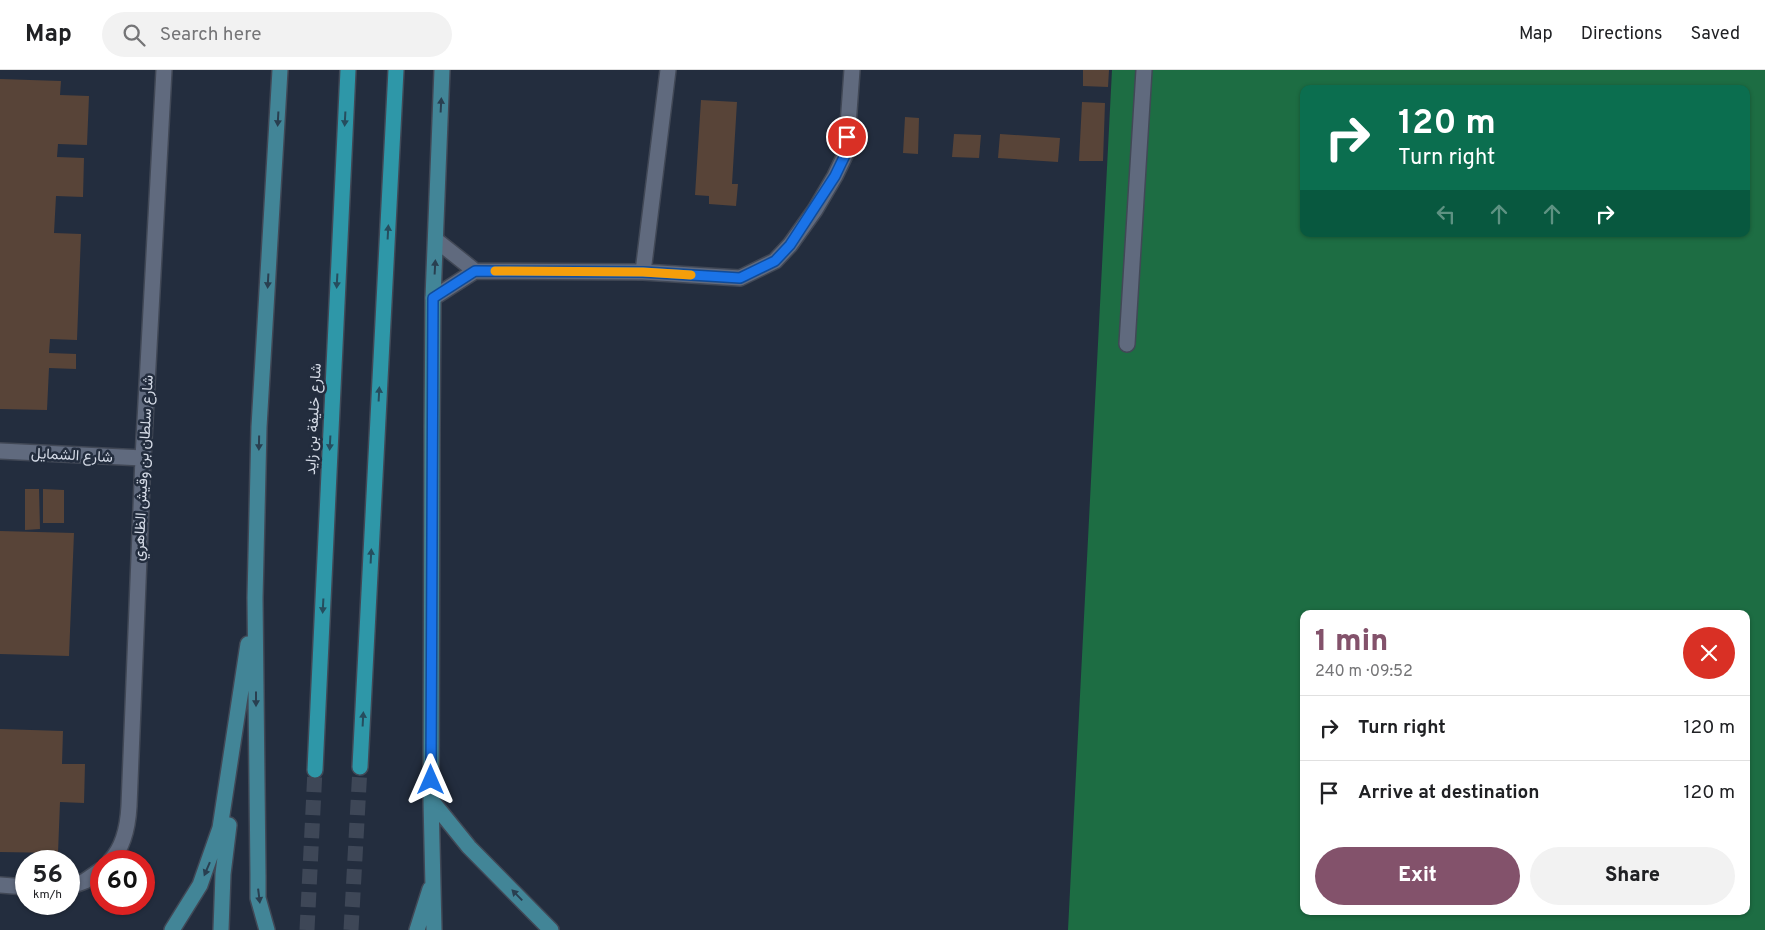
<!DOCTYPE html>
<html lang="en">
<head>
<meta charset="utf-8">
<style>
	body { margin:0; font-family:Overpass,Vazirmatn,sans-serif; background:#f2f2f2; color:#202124; height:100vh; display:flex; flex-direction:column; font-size:19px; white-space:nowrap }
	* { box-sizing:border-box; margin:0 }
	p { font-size:16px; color:#757577 }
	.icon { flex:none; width:28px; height:28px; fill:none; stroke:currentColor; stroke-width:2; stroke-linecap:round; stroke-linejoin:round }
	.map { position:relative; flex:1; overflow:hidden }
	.panel { position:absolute; left:1300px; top:540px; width:450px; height:305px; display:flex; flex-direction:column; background:#fff; border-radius:10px; box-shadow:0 1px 4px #0004 }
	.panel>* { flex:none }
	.hud { position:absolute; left:1300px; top:15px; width:450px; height:152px; border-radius:10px; box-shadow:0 1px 4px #0004; background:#0b6e4f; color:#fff; overflow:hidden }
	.speed { position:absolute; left:15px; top:780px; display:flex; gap:10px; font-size:25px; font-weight:700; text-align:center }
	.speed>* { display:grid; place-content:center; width:65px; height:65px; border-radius:50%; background:#fff; box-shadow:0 1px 4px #0004; line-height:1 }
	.speed small { font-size:12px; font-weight:400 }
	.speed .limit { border:8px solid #d22; background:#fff; color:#111 }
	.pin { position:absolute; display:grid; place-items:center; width:42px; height:42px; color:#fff; margin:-21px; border:2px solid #fff; border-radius:50%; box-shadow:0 1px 5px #0007 }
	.me { position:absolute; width:55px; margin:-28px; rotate:0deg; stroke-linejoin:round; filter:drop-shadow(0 0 4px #0008) }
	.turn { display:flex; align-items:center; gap:18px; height:105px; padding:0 15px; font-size:22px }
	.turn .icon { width:65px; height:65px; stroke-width:2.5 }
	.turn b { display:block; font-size:35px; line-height:42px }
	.lanes { display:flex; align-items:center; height:48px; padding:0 15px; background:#0003; justify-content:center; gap:25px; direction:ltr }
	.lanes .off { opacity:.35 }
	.round { display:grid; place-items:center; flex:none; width:52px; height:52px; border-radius:26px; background:#f2f2f2 }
	.summary { display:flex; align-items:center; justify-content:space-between; height:85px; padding:0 15px }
	h1 { font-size:30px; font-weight:800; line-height:38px; color:#83526b }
	.button { display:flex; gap:10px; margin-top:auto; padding:10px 15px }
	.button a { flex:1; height:58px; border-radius:30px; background:#83526b; color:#fff; font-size:20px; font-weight:800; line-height:58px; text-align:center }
	.button a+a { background:#f2f2f2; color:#202124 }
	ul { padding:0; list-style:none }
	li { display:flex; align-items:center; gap:15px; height:65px; padding:0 15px; border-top:1px solid #e0e0e0 }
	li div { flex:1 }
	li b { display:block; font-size:19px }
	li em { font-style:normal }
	header { display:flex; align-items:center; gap:30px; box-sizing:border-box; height:70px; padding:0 25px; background:#fff; border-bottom:1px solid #e0e0e0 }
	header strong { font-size:24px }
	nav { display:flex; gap:28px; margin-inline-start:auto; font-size:18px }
	.search { width:350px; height:45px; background:#f2f2f2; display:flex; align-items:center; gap:12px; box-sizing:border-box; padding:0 18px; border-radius:28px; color:#757577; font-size:19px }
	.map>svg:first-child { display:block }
	.forest { fill:#1d6d43; fill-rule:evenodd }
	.building { fill:#584438 }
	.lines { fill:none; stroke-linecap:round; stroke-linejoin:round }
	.highway-tunnel { stroke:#3e4757; stroke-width:15; stroke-dasharray:15 8; stroke-linecap:butt }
	.minor-casing { stroke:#414856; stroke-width:18 }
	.major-casing { stroke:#414856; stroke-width:18 }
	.highway-casing { stroke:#414856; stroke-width:18 }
	.minor { stroke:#606a7e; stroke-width:15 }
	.major { stroke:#428597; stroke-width:15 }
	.highway { stroke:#2e97a8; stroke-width:15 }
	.oneway { fill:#293f50 }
	.oneway2 { fill:#264d5e }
	.route-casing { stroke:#114b97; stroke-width:12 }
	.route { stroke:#1a73e8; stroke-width:9 }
	.slow { stroke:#f59e0b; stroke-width:9 }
	.labels { text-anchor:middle; stroke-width:5; stroke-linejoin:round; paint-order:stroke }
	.street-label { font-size:15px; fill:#d4dae6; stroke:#232d3e }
</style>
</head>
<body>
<header>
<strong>Map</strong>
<div class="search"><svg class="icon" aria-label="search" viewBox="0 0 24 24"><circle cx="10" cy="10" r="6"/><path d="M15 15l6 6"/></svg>Search here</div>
<nav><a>Map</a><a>Directions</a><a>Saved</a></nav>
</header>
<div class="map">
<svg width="1765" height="860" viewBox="0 0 1765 860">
	<rect width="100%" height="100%" fill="#232d3e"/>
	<path class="forest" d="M1112,0H1765V860H1068ZM1304,19H1746V164H1304ZM1304,544H1746V841H1304Z"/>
	<path class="building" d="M1083,0H1109L1108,17L1083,16Z
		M0,9L61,11L60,25L89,26L87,75L58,74L57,87L84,88L83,127L56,126L54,163L81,164L77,270L50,269L49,283L76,284V299L49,298L47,340L0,339Z
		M701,30L737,32L732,114H738L736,136L709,134V126L695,125Z
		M1082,32L1105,33L1103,91H1079Z
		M905,47L919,48L918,84L903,83Z
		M954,64L981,65L979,88L952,87Z
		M1000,64L1060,68L1058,92L998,88Z
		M25,419H39L40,459L25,460Z
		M43,419L64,420V453H43Z
		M0,461L74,463L69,586L0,584Z
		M0,659L63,661L62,694H85L84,733L60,732L58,783L0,782Z"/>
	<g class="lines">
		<path class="highway-tunnel" d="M307,860L315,700
			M351,860L360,697"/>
		<defs>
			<path id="minor" d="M436,170L475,201
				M643,202L668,0
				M433,228L475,201L643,202L740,208L775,191L790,175L815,140L835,106L846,83L852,0
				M1127,274L1144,0
				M0,381L143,388
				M110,791C124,777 128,755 129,736L143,388L164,0
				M0,815L26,817
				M69,817L85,811L101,800"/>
			<path id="major" d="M431,730L469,777L551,860
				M172,860L200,815L220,758L248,574
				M221,860L223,804L229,755
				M267,860L258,828V805L255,528L259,357L280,0
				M417,860L430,819
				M434,860L431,730L432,356L433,228L442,0"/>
			<path id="highway" d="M360,697L396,0
				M315,700L348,0"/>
		</defs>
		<use href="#minor" class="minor-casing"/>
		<use href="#major" class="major-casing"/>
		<use href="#highway" class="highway-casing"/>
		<use href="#minor" class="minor"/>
		<use href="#major" class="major"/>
		<use href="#highway" class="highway"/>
	</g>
	<defs><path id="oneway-solid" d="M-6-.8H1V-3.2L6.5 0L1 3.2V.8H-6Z" transform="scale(1.25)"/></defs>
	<g class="oneway">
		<use href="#oneway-solid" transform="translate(441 35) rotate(-87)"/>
		<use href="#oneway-solid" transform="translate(278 49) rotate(93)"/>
		<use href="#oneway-solid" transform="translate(435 197) rotate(-87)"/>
		<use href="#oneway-solid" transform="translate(268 211) rotate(93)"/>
		<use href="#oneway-solid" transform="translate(259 373) rotate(91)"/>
		<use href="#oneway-solid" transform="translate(256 629) rotate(90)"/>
		<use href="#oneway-solid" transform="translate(207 799) rotate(113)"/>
		<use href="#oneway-solid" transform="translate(517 825) rotate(-134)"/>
		<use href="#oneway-solid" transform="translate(259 826) rotate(83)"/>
	</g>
	<g class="oneway2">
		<use href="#oneway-solid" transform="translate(345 49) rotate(93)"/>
		<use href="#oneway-solid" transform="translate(388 162) rotate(-87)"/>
		<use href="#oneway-solid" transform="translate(337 211) rotate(93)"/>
		<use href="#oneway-solid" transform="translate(379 324) rotate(-87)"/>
		<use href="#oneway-solid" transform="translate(330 373) rotate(93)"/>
		<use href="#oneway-solid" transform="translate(371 486) rotate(-87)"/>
		<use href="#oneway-solid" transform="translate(323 536) rotate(93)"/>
		<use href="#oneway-solid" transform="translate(363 649) rotate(-87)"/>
	</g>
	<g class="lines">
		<defs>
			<path id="route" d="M431,710L433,228L475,201L643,202L740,208L775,191L790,175L835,106L846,83L847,67"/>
		</defs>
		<use href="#route" class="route-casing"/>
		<use href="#route" class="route"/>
		<path class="slow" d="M495,201L643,202L691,205"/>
	</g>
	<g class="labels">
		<g class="street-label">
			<text transform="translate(313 349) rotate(-87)" y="5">شارع خليفة بن زايد</text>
			<text transform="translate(72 385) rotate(3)" y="5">شارع الشمايل</text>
			<text transform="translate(143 398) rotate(-87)" y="5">شارع سلطان بن وقيش الظاهري</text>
		</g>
	</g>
</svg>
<div class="speed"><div>56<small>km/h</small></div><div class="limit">60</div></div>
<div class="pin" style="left:847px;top:67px;background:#d93025"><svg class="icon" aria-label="arrive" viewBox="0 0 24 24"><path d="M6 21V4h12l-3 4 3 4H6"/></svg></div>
<svg class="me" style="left:431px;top:710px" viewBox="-20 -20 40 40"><path d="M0-17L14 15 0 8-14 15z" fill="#1a73e8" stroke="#fff" stroke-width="4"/></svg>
<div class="hud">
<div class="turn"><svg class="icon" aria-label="right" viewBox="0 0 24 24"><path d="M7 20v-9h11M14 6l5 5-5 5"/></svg><div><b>120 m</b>Turn right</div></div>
<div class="lanes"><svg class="icon off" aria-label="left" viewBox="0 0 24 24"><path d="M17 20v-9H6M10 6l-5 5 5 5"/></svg><svg class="icon off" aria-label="ahead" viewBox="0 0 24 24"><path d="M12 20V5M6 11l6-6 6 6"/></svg><svg class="icon off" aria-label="ahead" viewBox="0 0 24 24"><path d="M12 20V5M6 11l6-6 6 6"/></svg><svg class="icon" aria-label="right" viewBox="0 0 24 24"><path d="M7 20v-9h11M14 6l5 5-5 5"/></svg></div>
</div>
<section class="panel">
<div class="summary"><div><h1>1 min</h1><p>240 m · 09:52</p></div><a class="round" style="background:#d93025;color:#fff"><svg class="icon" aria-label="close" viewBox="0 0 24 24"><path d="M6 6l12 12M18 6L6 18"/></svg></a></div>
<ul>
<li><svg class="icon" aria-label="right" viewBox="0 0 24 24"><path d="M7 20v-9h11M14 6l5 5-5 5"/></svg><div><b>Turn right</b></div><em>120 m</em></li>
<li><svg class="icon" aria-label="arrive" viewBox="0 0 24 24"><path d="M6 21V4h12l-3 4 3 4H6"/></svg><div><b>Arrive at destination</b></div><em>120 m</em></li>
</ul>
<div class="button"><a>Exit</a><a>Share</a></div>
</section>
</div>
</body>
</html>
